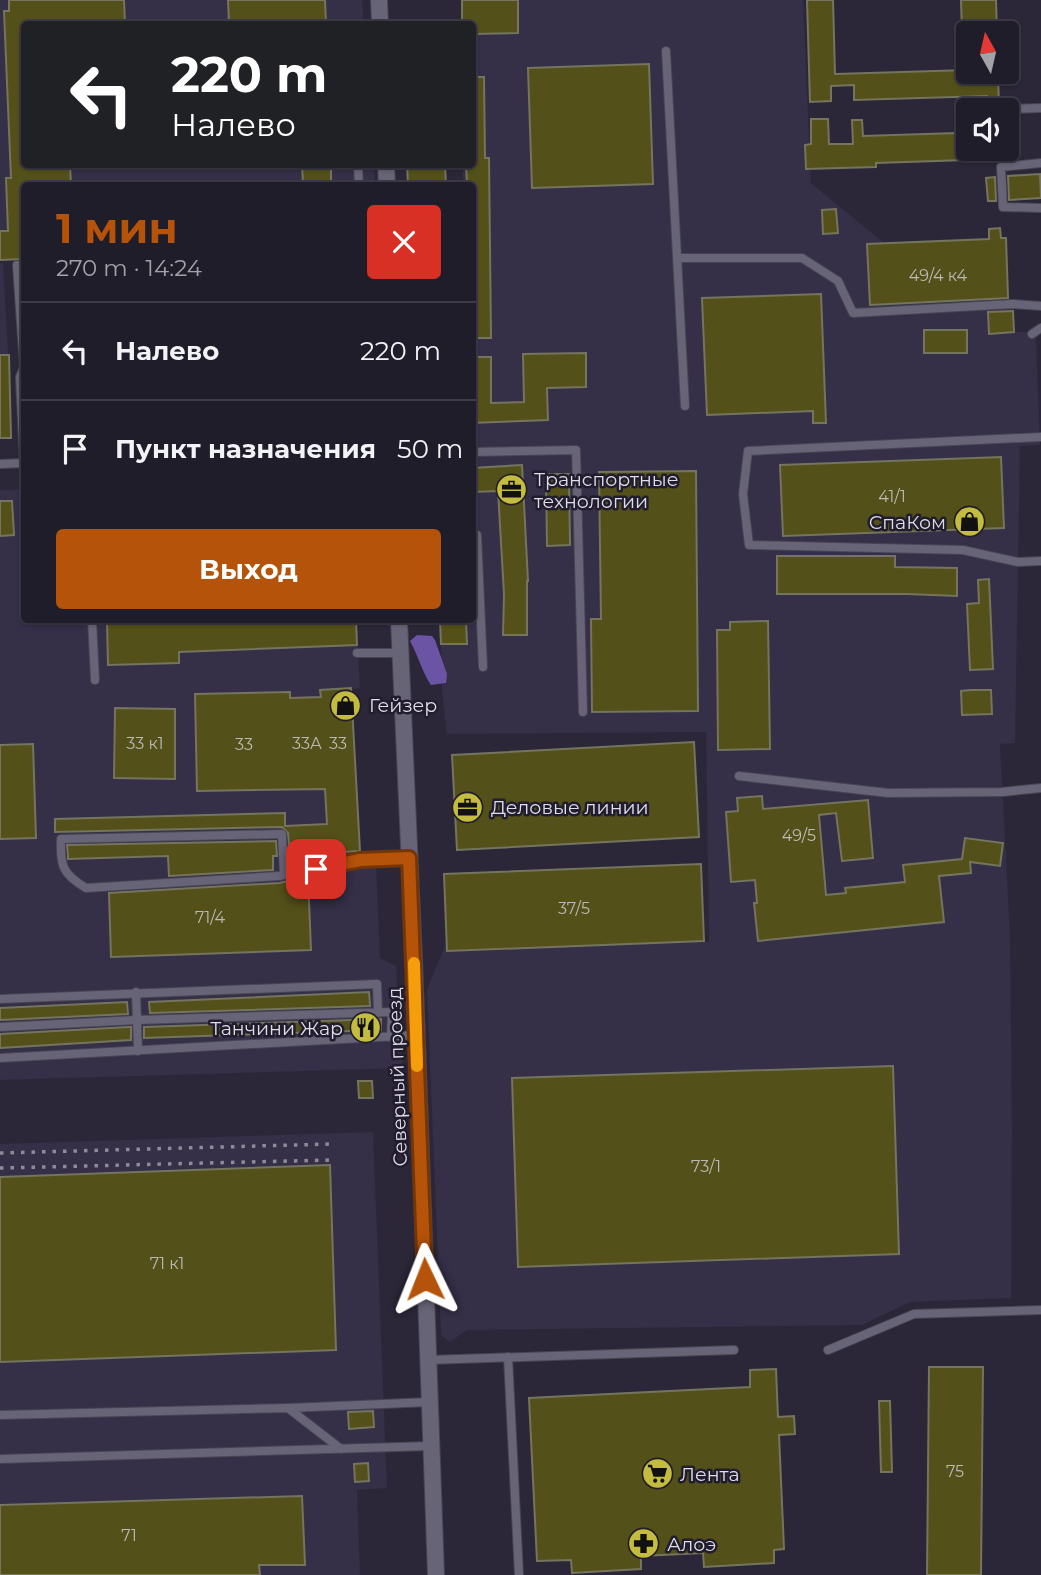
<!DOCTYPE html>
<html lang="ru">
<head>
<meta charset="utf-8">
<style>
	body { margin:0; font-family:Montserrat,sans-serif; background:#282632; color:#f1f3f6; height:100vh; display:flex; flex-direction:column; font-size:26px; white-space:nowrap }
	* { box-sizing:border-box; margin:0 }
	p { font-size:23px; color:#a2a2a8 }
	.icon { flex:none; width:38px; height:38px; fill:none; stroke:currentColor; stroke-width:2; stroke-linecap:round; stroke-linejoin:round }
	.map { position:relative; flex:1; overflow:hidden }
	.details { position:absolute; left:21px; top:182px; width:455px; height:441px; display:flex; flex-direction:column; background:#201d2a; border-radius:7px; box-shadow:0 2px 5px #0004,0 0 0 2px #3d3b47 }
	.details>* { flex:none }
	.top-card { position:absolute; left:21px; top:21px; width:455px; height:147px; border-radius:7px; box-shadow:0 2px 5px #0004,0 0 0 2px #3d3b47; background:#202124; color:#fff; overflow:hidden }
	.needle { width:46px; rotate:352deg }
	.controls { position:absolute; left:956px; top:21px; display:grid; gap:14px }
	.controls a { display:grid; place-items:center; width:63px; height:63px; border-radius:7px; background:#201d2a; box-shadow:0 2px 5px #0004,0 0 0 2px #3d3b47; font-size:35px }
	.pin { position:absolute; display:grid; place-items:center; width:60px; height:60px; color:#fff; margin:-30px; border-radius:14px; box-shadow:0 4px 10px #0006 }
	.me { position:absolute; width:77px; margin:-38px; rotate:358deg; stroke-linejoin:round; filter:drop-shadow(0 0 5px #0008) }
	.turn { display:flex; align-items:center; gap:24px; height:147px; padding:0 35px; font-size:32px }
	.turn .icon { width:91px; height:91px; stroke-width:2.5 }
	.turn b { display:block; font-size:49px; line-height:60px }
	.round { display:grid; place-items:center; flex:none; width:74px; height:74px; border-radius:7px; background:#282632 }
	.summary { display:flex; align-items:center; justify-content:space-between; height:119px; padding:0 35px }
	h1 { font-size:42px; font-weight:700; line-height:52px; color:#b45309 }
	.primary-button { display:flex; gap:14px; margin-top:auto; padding:14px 35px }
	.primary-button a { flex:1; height:80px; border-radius:7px; background:#b45309; color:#fff; font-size:28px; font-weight:700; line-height:80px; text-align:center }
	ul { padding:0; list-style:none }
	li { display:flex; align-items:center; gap:21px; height:98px; padding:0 35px; border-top:2px solid #3d3b47 }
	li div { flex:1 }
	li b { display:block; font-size:26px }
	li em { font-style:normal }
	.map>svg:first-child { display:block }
	.built { fill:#352f47 }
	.forest { fill:#6a54a3 }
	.building { fill:#535019; stroke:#74745f; stroke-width:2 }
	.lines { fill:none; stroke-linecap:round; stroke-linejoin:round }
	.lane-casing { stroke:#484553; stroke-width:10 }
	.street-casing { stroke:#484553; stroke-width:18 }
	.lane { stroke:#686477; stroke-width:8 }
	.street { stroke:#686477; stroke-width:16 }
	.rail { stroke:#8f8c9a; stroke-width:3.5; stroke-dasharray:3.5 7; stroke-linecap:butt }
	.route-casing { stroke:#753606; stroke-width:18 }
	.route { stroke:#b45309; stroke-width:12 }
	.slow { stroke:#f59e0b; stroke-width:12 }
	.labels { text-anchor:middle; stroke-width:5; stroke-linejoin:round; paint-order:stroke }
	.number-label { font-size:16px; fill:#bcbab4 }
	.poi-label { font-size:19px; fill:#dfdde8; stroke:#211d2e; text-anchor:start }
	.street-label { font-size:19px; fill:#dfdde8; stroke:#211d2e }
</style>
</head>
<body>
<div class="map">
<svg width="1041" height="1575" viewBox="0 0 1041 1575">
	<rect width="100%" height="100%" fill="#2b2738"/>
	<path class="built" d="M0,0H362L364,24H24V164L374,165L375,185L24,186V259L0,260Z
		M518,0H803L811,183L884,243L1006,238L1009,299L1013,300L1014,332H1026L1036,338L1040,445L1020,446L1015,743L1000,744L1010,934L1012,1130L1011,1298L910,1302L862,1325L467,1330L450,1342L441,1335L427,989L445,946L709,942L706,732L447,734L442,691L440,620H472V186L463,185V165L472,164L473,34Z
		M0,263H3L9,368L0,369Z
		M24,489V620H356L360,688L351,689L361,866H376L380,958L396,966L403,1068L0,1080V490Z
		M373,1132L387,1488L357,1490L360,1575H0V1144Z"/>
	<path class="forest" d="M417,635L432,636L435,640L447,674L446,683L431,685C422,672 418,655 410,641Z"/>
	<path class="building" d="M9,0H124L125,24H24V164H70L71,186H24V259L0,260V231H8L6,178H11L4,11H9Z
		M228,0H325L326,24H229Z
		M462,0H518V33L472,34V24H462Z
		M807,0H833L835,74L968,70V72H998L999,110H987V96L854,100V85L831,86V101L810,102Z
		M961,0H996L997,33H962Z
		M649,64L653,184L532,188L528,68Z
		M472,77H484L485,158H489L491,338H472V186H467L466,164H472Z
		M811,119H828L829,144H853L852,120H862L863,136L956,133V142H965L966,160L876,163V167L806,169L805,145L811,144Z
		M302,164H331V182L303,184Z
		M407,164H445L446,186H408Z
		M1040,174L1041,198L1009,200L1008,176Z
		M995,177L996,201H988L986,178Z
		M836,209L838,233L823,234L822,210Z
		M1000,228L1001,238H1006L1008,298L870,305L867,244L989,239V229Z
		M821,294L826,423H813V411L707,415L702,298Z
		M1013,311L1014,332L989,334L988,312Z
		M924,330H967V353H924Z
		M586,353V387L547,388L548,420L472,423L475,357H491V403L524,402L523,354Z
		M0,355H9L11,438H0Z
		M1001,457L1004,528L783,536L780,465Z
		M522,465L528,581H527V635H503L504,594L498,491L472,492V468Z
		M696,471L698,711L592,712L591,619H601L599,472Z
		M546,474H569L570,545L547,546Z
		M0,501H12L14,535L0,536Z
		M777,556H895V567L957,568V596L907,594H777Z
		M989,579L993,669L970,670L967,604L979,603L978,580Z
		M107,620H356L357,645L179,652V663L108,665Z
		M440,620H466L467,644H441Z
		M768,621L770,749L718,750L717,630H730V622Z
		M351,688L360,851L290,855L288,833L282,827L55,832V819L285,813V826L327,824L325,789L197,791L195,694L290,692V698L321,697L320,690Z
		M971,690H991L992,714L962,715L961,691Z
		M115,708L175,709V779L114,778Z
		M694,742L699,837L457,850L452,755Z
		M33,744L36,838L0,839V745Z
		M762,796L763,809L868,800L873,858L842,861L836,813L819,815L826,895L846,893L845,888L905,882L903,865L962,859L965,838L1003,843L1000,866L970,862L971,873L939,876L944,922L758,941L754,903H757L755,880L731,882L726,812L738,811L737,798Z
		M276,841L277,856H273V870L169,876L168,856L68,859V855L67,845Z
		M701,864L704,941L447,951L444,874Z
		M308,877L311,950L111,957L109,893L279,883Z
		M369,992L370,1006L150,1013L149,1002Z
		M127,1002L128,1014L0,1020V1008Z
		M381,1019V1030L144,1038V1027Z
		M129,1027H131V1040L0,1048V1034Z
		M893,1066L899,1254L518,1267L512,1078Z
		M358,1081H372L373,1098H359Z
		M330,1165L336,1350L0,1362V1177Z
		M929,1367H983L981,1575H927Z
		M776,1369L778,1417L794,1416L795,1434L779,1435L784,1549L774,1550V1563L704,1567L703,1553L641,1556V1569L572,1573L571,1560L537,1561L529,1398L750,1387V1370Z
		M879,1401H890L892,1472H881Z
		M373,1411L374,1427L349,1429L348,1412Z
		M368,1463L369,1481L355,1482L354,1464Z
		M302,1496L305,1565H259L260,1575H0V1505Z"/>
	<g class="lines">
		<defs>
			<path id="lane" d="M666,51L685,406
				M1011,139V109L1041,108
				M1041,163L1001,167L1003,207L1041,208
				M358,164L359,186
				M677,258H802L838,281L853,313L1013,304L1041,306
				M17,265L24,367L20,377L24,463
				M1032,334L1041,328
				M1041,437L748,451L743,494L749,545L963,550L1018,562L1041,561
				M472,452L576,450L583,712
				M0,464L24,463
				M472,535H477L483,667
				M92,620L95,680
				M357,653H400
				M739,776L888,793L1002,792L1041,788
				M284,874L282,834L61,839C60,865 62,874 86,888L279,876L360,860L409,858
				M136,992L138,1051
				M0,999L377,984L378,1013
				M0,1027L137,1020L392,1012L391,1037
				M0,1058L416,1035
				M828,1350L914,1314L1041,1310
				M508,1357L519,1575
				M428,1360L734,1350
				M289,1408L429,1402
				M0,1415L288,1408L341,1449
				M0,1459L430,1446"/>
			<path id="street" d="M379,0L380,24
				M386,164L387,186
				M399,620L414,959L436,1575"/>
		</defs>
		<use href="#lane" class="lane-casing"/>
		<use href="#street" class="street-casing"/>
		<use href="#lane" class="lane"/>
		<use href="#street" class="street"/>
		<path class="rail" d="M0,1153L331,1144
			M0,1168L331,1160"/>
	</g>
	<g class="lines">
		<defs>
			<path id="route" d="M316,869L360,860L409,858L425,1279"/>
		</defs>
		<use href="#route" class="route-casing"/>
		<use href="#route" class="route"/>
		<path class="slow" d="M414,963L417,1066"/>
	</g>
	<defs>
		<symbol id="office-disc" viewBox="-11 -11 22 22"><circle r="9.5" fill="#c4bc3e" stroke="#211d2e"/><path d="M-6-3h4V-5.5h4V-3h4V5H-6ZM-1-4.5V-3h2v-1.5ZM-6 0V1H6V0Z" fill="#111"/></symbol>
		<symbol id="shop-disc" viewBox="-11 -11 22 22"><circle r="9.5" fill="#c4bc3e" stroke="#211d2e"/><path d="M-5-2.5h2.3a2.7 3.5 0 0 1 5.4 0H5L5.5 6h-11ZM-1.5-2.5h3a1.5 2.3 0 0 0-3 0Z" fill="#111"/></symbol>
		<symbol id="restaurant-disc" viewBox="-11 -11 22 22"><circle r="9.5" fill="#c4bc3e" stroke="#211d2e"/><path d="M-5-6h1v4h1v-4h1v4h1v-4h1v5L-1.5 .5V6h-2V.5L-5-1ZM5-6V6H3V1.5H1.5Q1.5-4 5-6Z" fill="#111"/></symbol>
		<symbol id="supermarket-disc" viewBox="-11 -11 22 22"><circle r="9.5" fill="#c4bc3e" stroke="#211d2e"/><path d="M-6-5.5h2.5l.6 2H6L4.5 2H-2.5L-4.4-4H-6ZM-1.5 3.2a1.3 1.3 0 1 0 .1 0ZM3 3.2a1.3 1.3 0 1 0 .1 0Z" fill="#111"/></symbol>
		<symbol id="pharmacy-disc" viewBox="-11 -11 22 22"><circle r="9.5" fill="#c4bc3e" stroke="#211d2e"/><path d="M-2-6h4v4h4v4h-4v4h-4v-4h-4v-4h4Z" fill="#111"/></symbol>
	</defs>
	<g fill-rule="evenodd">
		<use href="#office-disc" x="494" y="472" width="35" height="35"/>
		<use href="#shop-disc" x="952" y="504" width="35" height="35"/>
		<use href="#shop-disc" x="328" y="688" width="35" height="35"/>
		<use href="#office-disc" x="450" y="790" width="35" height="35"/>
		<use href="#restaurant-disc" x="348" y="1010" width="35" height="35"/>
		<use href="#supermarket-disc" x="640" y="1456" width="35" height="35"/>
		<use href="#pharmacy-disc" x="626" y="1526" width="35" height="35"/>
	</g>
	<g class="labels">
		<g class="number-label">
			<text x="938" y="281">49/4 к4</text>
			<text x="892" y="502">41/1</text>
			<text x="145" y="749">33 к1</text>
			<text x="307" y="749">33А</text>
			<text x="338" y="749">33</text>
			<text x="244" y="750">33</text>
			<text x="799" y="841">49/5</text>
			<text x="574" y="914">37/5</text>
			<text x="210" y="923">71/4</text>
			<text x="706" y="1172">73/1</text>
			<text x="167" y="1269">71 к1</text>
			<text x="955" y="1477">75</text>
			<text x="129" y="1541">71</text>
		</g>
		<g class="poi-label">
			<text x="534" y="486">Транспортные<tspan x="534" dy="22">технологии</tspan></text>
			<text x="946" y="529" text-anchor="end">СпаКом</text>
			<text x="369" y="712">Гейзер</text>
			<text x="491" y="814">Деловые линии</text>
			<text x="343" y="1035" text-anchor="end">Танчини Жар</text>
			<text x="680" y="1481">Лента</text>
			<text x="667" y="1551">Алоэ</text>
		</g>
		<g class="street-label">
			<text transform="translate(397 1077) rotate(-92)" y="7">Северный проезд</text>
		</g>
	</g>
</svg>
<div class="controls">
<a><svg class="needle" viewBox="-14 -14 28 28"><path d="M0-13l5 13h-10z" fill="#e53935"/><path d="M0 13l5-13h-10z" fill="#a2a2a8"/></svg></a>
<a><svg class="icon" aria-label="sound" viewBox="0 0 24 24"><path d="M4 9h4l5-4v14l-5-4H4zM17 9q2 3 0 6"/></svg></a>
</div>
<div class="pin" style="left:316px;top:869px;background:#d93025"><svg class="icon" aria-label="arrive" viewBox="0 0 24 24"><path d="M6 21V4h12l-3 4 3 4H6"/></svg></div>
<svg class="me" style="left:425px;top:1279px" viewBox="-20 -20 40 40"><path d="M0-17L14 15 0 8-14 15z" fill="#b45309" stroke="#fff" stroke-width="4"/></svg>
<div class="top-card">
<div class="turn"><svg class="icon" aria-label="left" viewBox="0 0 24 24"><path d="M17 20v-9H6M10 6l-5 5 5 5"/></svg><div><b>220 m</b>Налево</div></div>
</div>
<section class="details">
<div class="summary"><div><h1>1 мин</h1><p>270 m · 14:24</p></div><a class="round" style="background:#d93025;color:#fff"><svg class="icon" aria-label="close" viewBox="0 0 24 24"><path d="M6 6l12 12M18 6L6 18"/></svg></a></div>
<ul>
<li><svg class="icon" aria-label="left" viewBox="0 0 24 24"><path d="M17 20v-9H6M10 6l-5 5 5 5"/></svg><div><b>Налево</b></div><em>220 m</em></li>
<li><svg class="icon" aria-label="arrive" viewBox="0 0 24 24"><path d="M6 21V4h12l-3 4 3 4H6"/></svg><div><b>Пункт назначения</b></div><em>50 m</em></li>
</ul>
<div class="primary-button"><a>Выход</a></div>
</section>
</div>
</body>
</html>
